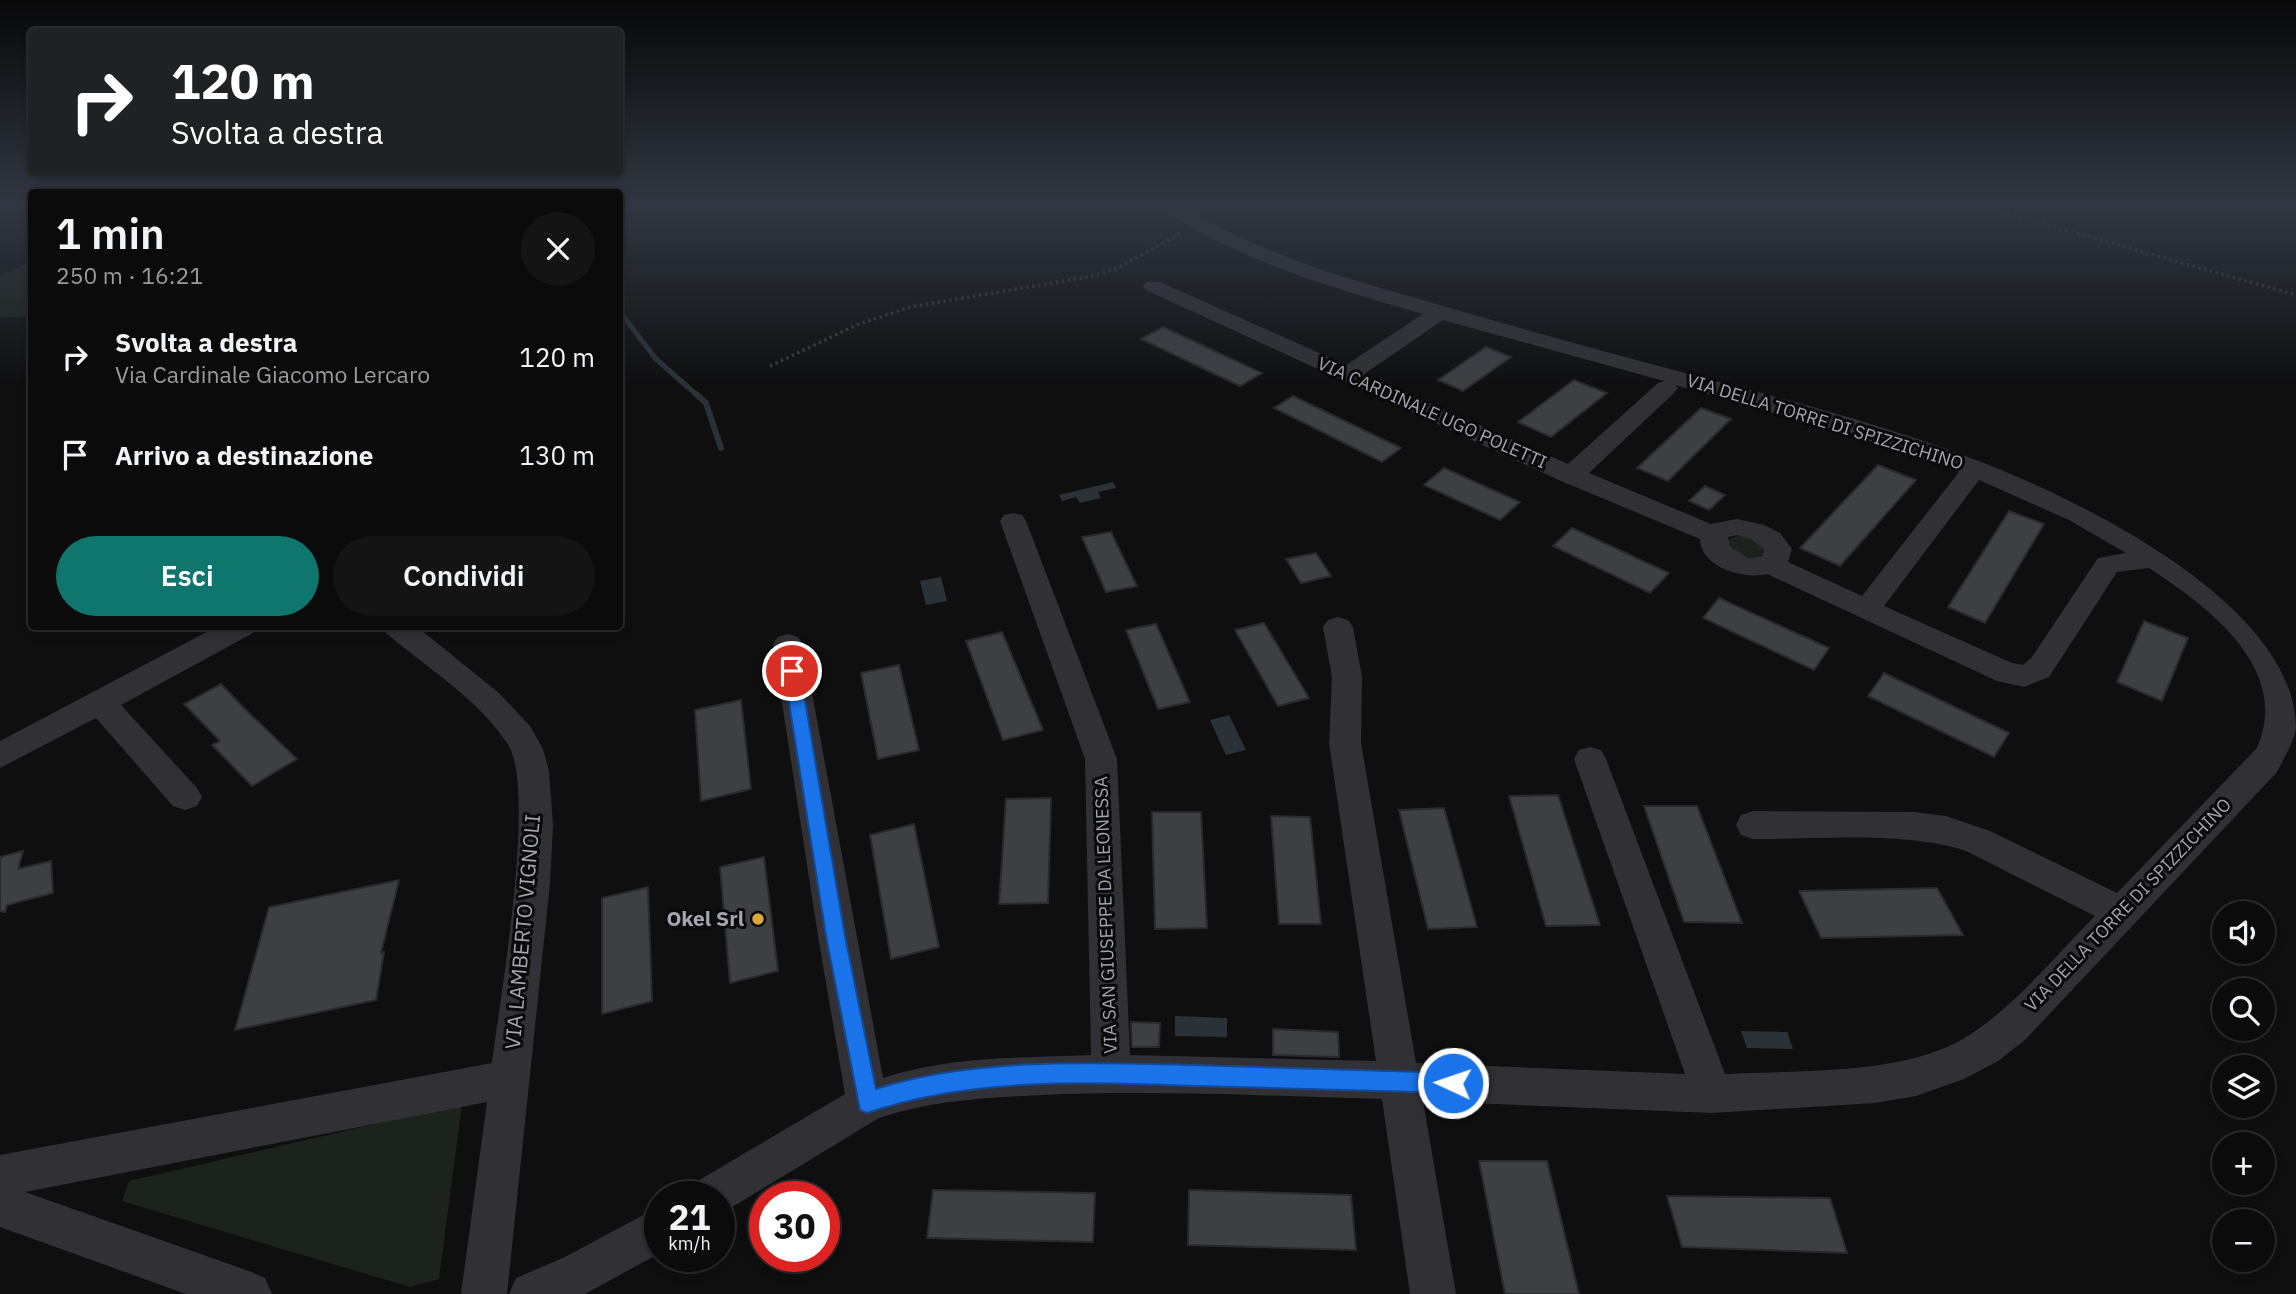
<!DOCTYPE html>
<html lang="it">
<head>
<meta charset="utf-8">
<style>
	body { margin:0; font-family:"IBM Plex Sans",sans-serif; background:#141415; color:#f1f3f6; height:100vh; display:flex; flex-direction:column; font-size:26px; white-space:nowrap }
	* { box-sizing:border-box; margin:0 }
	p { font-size:23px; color:#9a9b9d }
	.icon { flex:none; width:38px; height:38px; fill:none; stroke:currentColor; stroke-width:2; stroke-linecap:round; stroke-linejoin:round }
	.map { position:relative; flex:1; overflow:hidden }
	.panel { position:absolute; left:28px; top:189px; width:595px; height:441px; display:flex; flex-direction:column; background:#0b0b0c; border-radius:7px; box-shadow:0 4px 10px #0003,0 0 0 2px #2b2b2d }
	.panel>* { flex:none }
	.guide { position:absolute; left:28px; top:28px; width:595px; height:147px; border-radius:7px; box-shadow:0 4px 10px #0003,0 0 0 2px #2b2b2d; background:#202124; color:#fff; overflow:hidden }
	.controls { position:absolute; left:2212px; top:901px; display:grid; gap:14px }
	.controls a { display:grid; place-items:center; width:63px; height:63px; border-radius:50%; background:#0b0b0c; box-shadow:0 4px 10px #0003,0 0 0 2px #2b2b2d; font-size:35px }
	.speed { position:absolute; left:644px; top:1181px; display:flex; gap:14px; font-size:35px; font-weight:700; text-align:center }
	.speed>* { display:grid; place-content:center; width:91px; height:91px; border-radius:50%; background:#0b0b0c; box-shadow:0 4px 10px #0003,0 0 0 2px #2b2b2d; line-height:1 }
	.speed small { font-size:18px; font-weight:400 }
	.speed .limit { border:10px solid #d22; background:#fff; color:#111 }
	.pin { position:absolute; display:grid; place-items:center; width:60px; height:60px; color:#fff; margin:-30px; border:4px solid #fff; border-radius:50%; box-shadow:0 2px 7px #0007 }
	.me { position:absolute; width:77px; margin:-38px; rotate:273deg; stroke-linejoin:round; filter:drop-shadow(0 0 5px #0008) }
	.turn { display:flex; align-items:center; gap:24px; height:147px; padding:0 28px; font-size:32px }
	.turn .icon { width:91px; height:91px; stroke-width:2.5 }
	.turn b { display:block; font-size:49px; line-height:60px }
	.round { display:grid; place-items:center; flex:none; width:74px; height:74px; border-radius:37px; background:#141415 }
	.summary { display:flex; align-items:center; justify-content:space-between; height:119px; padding:0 28px }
	h1 { font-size:42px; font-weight:600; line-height:52px }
	.primary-button { display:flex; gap:14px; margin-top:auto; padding:14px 28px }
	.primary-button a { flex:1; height:80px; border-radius:42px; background:#0f766e; color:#fff; font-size:28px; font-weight:600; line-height:80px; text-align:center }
	.primary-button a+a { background:#141415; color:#f1f3f6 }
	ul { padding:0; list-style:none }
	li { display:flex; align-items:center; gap:21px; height:98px; padding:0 28px }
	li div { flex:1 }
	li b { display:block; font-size:26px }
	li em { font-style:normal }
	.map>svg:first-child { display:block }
	.green { fill:#1c231d }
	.water { fill:#2a3137 }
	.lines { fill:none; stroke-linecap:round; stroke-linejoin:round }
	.stream-far1 { stroke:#2a3137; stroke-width:5 }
	.stream { stroke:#2a3137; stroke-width:6 }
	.building { fill:#3e3f43; stroke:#2a2a2c; stroke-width:2 }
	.path { stroke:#37383c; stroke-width:3.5; stroke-dasharray:2.5 3.5; stroke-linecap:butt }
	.minor { fill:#313135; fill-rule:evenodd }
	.route { fill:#1a73e8; stroke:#114b97; stroke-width:2 }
	.poi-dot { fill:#dba83c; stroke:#0a0a0b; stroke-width:2.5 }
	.labels { text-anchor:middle; stroke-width:6; stroke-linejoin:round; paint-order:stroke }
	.street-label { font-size:18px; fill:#a2a6b0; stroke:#0a0a0b }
	.near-poi-label { font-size:21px; font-weight:bold; fill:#a2a6b0; stroke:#0a0a0b; text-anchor:end }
	.near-street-label { font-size:21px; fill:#a2a6b0; stroke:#0a0a0b }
</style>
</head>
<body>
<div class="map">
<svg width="2296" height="1294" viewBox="0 0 2296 1294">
	<rect width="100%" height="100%" fill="#0f0f10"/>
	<path class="green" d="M31,262V316L0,318V275Z
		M1738,535L1751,538L1763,548L1762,555L1748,558L1731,552L1726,541Z
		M462,1104L439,1279L410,1287L122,1201L129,1181Z"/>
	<path class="water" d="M1113,482L1116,488L1098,492L1101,498L1080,503L1076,497L1062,501L1059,495Z
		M941,577L947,601L926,605L920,581Z
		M1229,715L1246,750L1226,755L1210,720Z
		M1175,1016L1227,1018V1037L1175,1036Z
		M1741,1031L1787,1032L1793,1049L1747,1048Z"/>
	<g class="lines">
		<path class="stream-far1" d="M620,312L656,359L698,396"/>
		<path class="stream" d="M696,394L706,403L721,448"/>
	</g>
	<path class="building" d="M1163,327L1262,373L1240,386L1141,339Z
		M1486,347L1511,357L1463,391L1438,380Z
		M1574,380L1607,393L1551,437L1518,422Z
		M1293,396L1401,448L1382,462L1274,408Z
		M1701,408L1731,419L1668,481L1637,468Z
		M1878,465L1916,480L1840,566L1800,548Z
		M1444,468L1520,502L1500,520L1424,485Z
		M1705,486L1725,495L1709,510L1689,501Z
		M2009,511L2044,524L1985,623L1948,607Z
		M1572,528L1669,573L1650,593L1553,546Z
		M1111,532L1137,586L1106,592L1082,537Z
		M1316,553L1331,576L1301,583L1286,559Z
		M1719,598L1829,648L1814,670L1703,618Z
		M2144,621L2188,638L2162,701L2117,682Z
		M1264,623L1309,698L1278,706L1235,630Z
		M1156,624L1190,702L1158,709L1126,630Z
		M1002,632L1043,730L1003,740L966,641Z
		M899,665L919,750L878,759L861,673Z
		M1884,673L2009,733L1994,757L1868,696Z
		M221,684L245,709L297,759L252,786L212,745L220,741L184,704Z
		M741,700L751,789L701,801L695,710Z
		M1558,795L1600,925L1546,926L1509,796Z
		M1051,798L1048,903L999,904L1006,799Z
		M1644,806H1697L1742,923L1684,922Z
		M1444,808L1477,927L1428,929L1399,810Z
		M1152,812H1201L1207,928L1155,929Z
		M1271,816L1310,817L1321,924H1279Z
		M914,824L939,947L891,959L870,835Z
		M23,851L18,869L51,861L53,893L7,905L5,912L0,911V857Z
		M764,857L778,971L730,983L720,867Z
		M399,880L381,953L384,952L376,1000L235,1030L269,907Z
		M648,887L652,1001L602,1014V898Z
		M1937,888L1963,935L1821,938L1799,891Z
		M1131,1022L1160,1023L1159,1047H1132Z
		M1273,1029L1338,1032L1339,1057L1273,1055Z
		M1479,1161H1547L1579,1294H1505Z
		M933,1190L1095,1193L1093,1242L927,1238Z
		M1189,1190L1351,1195L1356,1250L1188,1245Z
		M1667,1196L1830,1198L1847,1253L1682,1247Z"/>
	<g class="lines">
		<path class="path" d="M1973,204L2296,295
			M770,366L859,324L911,307L1093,276L1116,269L1181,233"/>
		<path class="minor" d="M1159,204C1165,204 1173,203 1179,204C1189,206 1199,216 1209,221C1228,232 1249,241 1270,250C1313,268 1359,282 1405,295C1483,318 1561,340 1640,361C1755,392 1873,419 1984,463C2078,500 2296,603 2296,729C2293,744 2284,758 2277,772L2025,1040L1998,1061L1964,1079L1916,1096L1875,1103L1712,1113L1423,1101L1456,1294H1410L1382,1099C1268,1096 1155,1090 1041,1095C985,1098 932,1100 879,1118L719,1215V1197H689L696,1182L845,1094L818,936L773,644L778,637L788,634L798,637L803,644L883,1078C950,1056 1021,1058 1091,1055L1085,759L1000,521L1004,515L1013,513L1022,515L1026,521L1117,759L1130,1055L1376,1061L1329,743L1332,677L1323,627L1328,620L1338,617L1348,620L1353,627L1362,677L1361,743L1416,1063L1685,1074L1574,759L1579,750L1590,747L1601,750L1606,759L1725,1074C1798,1070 1909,1076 1971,1034C2018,1003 2056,955 2095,916L1966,851C1908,831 1816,839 1753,839L1741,835L1736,825L1741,815L1753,811L1914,812L1946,816L1990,831L2117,893L2257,748C2292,668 2207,606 2149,568L2117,572L2049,677L2024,687L1997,681L1767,574C1744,580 1700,567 1700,539L1561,481L1146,290L1143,286L1146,282H1160L1346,365L1423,314C1348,292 1273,271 1204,234C1190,226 1169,217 1159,204ZM1443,320L1664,381L1658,383L1568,464L1364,374ZM1675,385L1861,438L1959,472L1862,596L1788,562L1792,549L1780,533L1764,525L1737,519L1711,524L1589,473L1674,393L1678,388ZM1979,480L2069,520L2126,553L2098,558L2032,657L2023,665L2012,663L1884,606ZM1737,535L1751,539L1764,549L1762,556L1748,558L1730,547L1728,537Z
			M218,626H257L253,633L121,705L197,788L202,797L197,806L185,810L173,806L96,718L0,768V741Z
			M382,626H416L499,693L530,726L543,749L549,771L553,825L550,883L507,1294H461L487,1102L25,1192L249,1271L265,1278L272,1294H186L0,1227V1155L492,1063C499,1003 538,787 507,743C478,699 426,667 386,633Z
			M660,1206V1253L585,1294H509L516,1278L565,1257Z"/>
	</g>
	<linearGradient id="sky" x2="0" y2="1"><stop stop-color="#080809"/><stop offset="0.53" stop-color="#313742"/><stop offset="1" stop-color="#313742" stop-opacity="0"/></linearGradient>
	<rect width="2296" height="386" fill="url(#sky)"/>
	<path class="route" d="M792,665L800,671L845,936L876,1089C970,1058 1092,1062 1192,1065C1279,1068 1366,1070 1453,1073L1460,1076L1464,1083L1460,1090L1453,1093C1368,1091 1283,1088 1198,1086C1088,1082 972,1077 867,1113L860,1110L826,936L784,671Z"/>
	<circle class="poi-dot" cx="758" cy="919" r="7"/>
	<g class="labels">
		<g class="street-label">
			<text transform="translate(1432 413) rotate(24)" y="6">VIA CARDINALE UGO POLETTI</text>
			<text transform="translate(1825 422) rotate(17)" y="6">VIA DELLA TORRE DI SPIZZICHINO</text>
			<text transform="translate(2128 905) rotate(-46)" y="6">VIA DELLA TORRE DI SPIZZICHINO</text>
			<text transform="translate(1106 915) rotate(-92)" y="6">VIA SAN GIUSEPPE DA LEONESSA</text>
		</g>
		<g class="near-poi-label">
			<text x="744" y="926">Okel Srl</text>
		</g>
		<g class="near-street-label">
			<text transform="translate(523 932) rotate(-85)" y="7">VIA LAMBERTO VIGNOLI</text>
		</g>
	</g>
</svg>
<div class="controls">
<a><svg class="icon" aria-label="sound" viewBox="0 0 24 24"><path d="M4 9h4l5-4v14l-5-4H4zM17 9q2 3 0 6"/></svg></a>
<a><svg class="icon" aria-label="search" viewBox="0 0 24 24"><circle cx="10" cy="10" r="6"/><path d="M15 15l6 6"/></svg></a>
<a><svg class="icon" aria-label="layers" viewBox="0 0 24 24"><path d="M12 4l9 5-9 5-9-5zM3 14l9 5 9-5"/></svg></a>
<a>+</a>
<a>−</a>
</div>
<div class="speed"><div>21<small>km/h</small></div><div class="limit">30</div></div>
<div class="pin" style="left:792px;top:671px;background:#d93025"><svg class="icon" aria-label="arrive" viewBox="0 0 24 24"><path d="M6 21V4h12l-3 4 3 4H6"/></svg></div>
<svg class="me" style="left:1453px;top:1083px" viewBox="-20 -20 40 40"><circle r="17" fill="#1a73e8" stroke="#fff" stroke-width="3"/><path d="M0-11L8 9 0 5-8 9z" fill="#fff"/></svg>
<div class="guide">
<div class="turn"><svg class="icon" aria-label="right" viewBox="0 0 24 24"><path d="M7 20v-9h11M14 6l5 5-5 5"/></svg><div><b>120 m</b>Svolta a destra</div></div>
</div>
<section class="panel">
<div class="summary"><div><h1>1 min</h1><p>250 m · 16:21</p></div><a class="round"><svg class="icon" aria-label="close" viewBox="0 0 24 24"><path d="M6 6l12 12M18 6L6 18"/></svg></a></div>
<ul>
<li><svg class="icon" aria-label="right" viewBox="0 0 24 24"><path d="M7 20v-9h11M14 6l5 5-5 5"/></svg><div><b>Svolta a destra</b><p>Via Cardinale Giacomo Lercaro</p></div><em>120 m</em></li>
<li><svg class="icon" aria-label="arrive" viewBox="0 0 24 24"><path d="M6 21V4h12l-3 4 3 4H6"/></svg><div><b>Arrivo a destinazione</b></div><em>130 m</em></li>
</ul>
<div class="primary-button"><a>Esci</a><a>Condividi</a></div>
</section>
</div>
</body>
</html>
